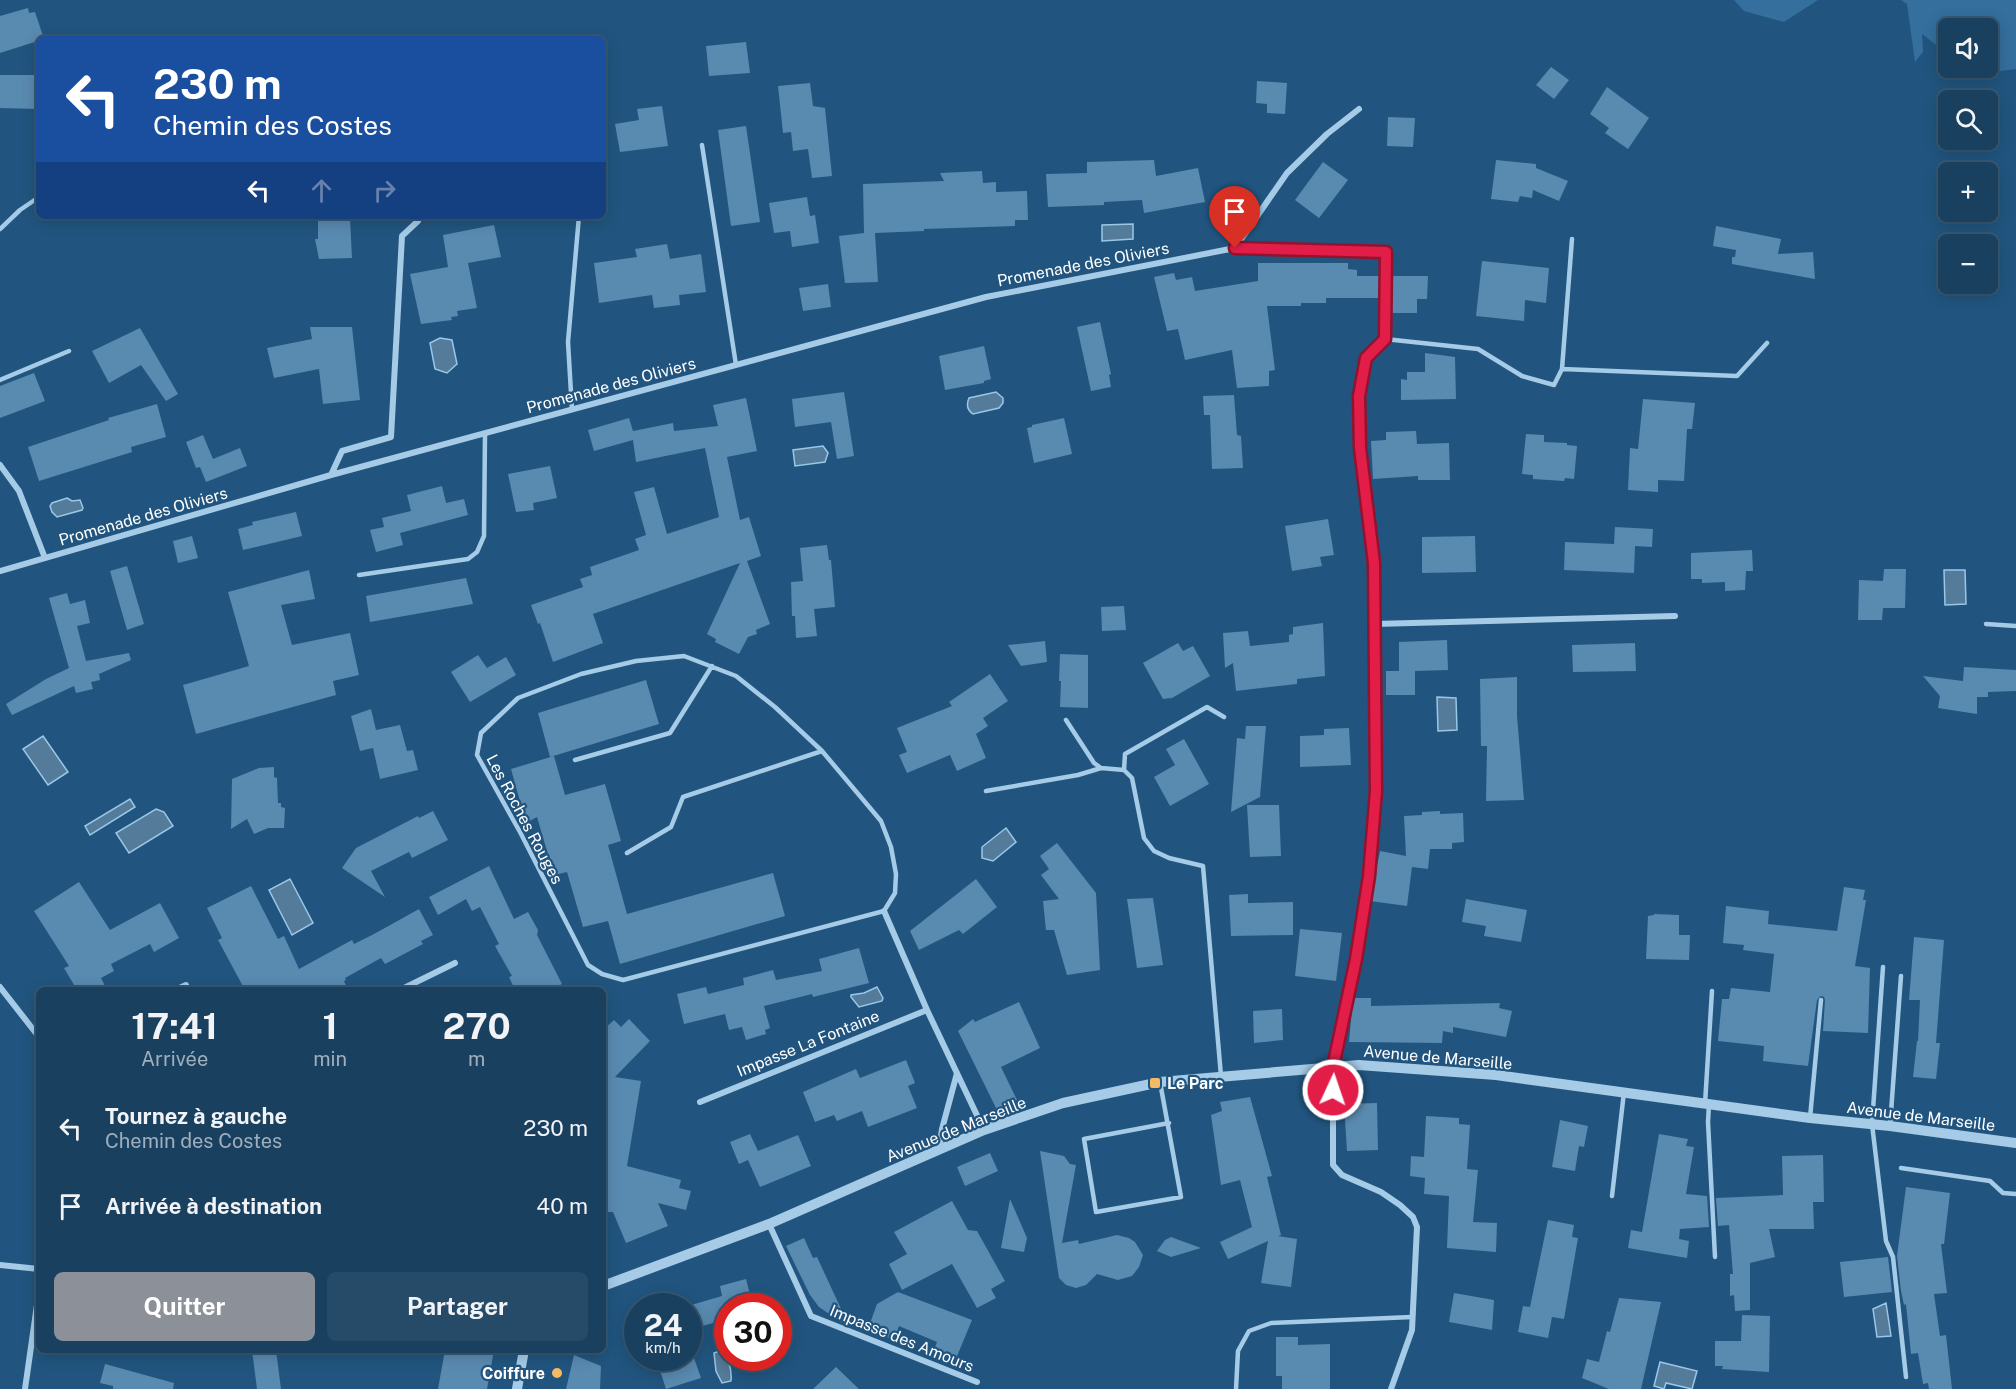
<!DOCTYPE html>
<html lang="fr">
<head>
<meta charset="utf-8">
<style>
	body { margin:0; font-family:"Public Sans",sans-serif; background:#264b68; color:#f1f3f6; height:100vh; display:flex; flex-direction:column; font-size:22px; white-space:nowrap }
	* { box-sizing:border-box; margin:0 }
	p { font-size:20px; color:#9fafbd }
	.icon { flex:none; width:33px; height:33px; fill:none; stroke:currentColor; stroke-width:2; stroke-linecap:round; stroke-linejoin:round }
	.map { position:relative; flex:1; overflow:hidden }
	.details { position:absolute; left:36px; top:987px; width:570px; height:366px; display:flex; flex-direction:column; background:#19405f; border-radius:9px; box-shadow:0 3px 15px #0003,0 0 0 2px #375974 }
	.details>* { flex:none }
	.top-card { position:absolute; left:36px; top:36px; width:570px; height:183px; border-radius:9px; box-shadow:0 3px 15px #0003,0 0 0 2px #375974; background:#1a4fa0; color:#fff; overflow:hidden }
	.buttons { position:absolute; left:1938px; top:18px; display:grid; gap:12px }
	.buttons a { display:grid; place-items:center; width:60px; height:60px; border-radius:9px; background:#19405f; box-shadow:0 3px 15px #0003,0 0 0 2px #375974; font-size:30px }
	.speed { position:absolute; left:624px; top:1293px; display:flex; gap:12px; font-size:30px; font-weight:700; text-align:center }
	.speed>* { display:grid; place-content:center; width:78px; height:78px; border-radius:50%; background:#19405f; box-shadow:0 3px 15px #0003,0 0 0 2px #375974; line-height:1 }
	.speed small { font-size:15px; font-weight:400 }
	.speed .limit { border:9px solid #d22; background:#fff; color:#111 }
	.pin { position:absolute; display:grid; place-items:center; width:51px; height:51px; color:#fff; margin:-62px -26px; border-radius:50% 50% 50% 0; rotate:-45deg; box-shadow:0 0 6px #0007 }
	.pin .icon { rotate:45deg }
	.me { position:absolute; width:66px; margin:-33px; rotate:3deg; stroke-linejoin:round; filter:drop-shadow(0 0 4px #0008) }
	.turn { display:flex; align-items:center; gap:21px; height:126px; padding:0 18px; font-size:27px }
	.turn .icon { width:78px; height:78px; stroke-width:2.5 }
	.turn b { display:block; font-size:42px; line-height:51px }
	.lanes { display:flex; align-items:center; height:57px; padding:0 18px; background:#0003; justify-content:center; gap:30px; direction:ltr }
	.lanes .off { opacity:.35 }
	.eta { display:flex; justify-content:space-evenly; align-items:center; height:102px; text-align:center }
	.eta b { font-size:36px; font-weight:700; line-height:42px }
	.button { display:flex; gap:12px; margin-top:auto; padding:12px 18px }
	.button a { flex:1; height:69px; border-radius:9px; background:#8c9099; color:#fff; font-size:24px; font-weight:700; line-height:69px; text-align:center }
	.button a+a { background:#264b68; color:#f1f3f6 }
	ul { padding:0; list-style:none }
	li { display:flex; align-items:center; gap:18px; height:78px; padding:0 18px }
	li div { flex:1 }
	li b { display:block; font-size:22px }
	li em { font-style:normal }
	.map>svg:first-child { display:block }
	.green { fill:#346f9d }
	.water { fill:#547b99; stroke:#99c7e8; stroke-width:1.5 }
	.building { fill:#598ab0 }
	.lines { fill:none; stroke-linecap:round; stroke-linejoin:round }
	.service { stroke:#a5cbe7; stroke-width:4.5 }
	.minor { stroke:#a5cbe7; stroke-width:6 }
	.tertiary { stroke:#a5cbe7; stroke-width:10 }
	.route-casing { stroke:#92132f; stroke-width:15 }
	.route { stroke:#e11d48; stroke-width:10 }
	.poi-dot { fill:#f4ba66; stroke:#21557f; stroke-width:2 }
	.labels { text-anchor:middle; stroke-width:4.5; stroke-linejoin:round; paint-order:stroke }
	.street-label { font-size:16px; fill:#fff; stroke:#21557f }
	.poi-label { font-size:16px; font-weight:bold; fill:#fff; stroke:#21557f; text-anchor:start }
</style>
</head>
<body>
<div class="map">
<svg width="2016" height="1389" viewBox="0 0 2016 1389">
	<rect width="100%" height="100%" fill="#21557f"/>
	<path class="green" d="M1734,0H1818L1784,22L1744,11Z
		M1901,0H2016V69L2001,71L1988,67V28H1948V54L1922,34L1923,52L1915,62L1907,4Z"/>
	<path class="water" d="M1133,224V239L1102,241V225Z
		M440,338L452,340L457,364L447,373L435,369L430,343Z
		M996,392L1003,398V403L999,408L973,414C967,410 966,405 969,398Z
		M823,446L828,453L825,462L795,466L793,450Z
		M67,498L72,501L80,500L83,508L82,510L57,517L52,512L50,506L52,503Z
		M1944,570H1965L1966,604L1945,605Z
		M1437,697L1456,698L1457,730L1438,731Z
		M43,736L68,772L48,785L23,749Z
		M130,799L135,807L90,835L85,826Z
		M156,809L164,812L173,826L129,853L116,833Z
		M1006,828L1016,842L993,861L982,858V847Z
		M290,879L313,923L292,935L269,890Z
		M877,987L883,998L882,1001L859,1007L851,997V995L864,993Z
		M1886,1303L1891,1336L1877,1337L1873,1309Z
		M723,1350C729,1360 732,1370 731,1381L722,1383L716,1371L714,1353Z
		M1660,1362L1697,1371L1692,1389L1666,1383L1664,1389L1654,1386Z"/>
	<path class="building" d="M28,8L29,13L35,12L44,39L0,53V16Z
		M746,42L750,73L709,76L706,46Z
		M1551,67L1569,80L1554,99L1536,85Z
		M0,75H34V81H39V109L0,108Z
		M1257,81L1287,83L1285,114L1267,113V104L1256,103Z
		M810,83L813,106L825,108L832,176L812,178L808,149L793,151L791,132L783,133L778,86Z
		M1607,87L1649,118L1628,149L1605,133L1609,128L1590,114Z
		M662,106L668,146L620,152L615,124L639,120L637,109Z
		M1388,117L1415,118L1413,147L1387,146Z
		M746,126L760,222L731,226L718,130Z
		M1154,160L1156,176L1198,168L1205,202L1144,213L1142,200L1104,202V205L1048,207L1046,174L1087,173V162Z
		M1496,160L1536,164V168L1568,181L1559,201L1533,190L1532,198L1520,196L1518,202L1491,199Z
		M1323,162L1348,180L1319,218L1295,200Z
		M982,171L983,183L996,182V192L1027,191L1028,220H1015V226L924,229V231L875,233L878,282L845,283L839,236L864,233L863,184L944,181L940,173Z
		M807,197L810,216L815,215L819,243L792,247L790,231L774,233L769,203Z
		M318,218H350L352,258L319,259L315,239H318Z
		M494,225L501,257L468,263L477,308L457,311L458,316L451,317L452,320L421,324L410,274L448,267L443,235Z
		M1716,226L1781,239L1778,254L1813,252L1815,279L1732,264V257H1735L1736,250L1713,246Z
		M667,244L670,259L701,254L706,292L679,295L680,305L654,308L652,295L599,303L594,263L637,257L635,249Z
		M1482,261L1549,268L1546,303L1525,300L1524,321L1476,316Z
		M1258,263H1348V269L1357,270V276H1380V298H1326V303H1301V306H1267L1275,370L1269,371V386L1237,388L1232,350L1185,360L1178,329L1167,331L1154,277L1174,273L1176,280L1192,277L1195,291L1258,281Z
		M1391,276H1428L1427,299H1417V313H1391Z
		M828,284L831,307L803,311L799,288Z
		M1100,322L1111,374L1109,375L1111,387L1091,391L1077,327Z
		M310,327H352L360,400L323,404L319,369L274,378L267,348L312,339Z
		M140,328L178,394L166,401L141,365L109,383L92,351Z
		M984,346L991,379L984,381V383L945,390L939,356Z
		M1425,353L1455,357L1456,399L1401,400V379L1407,380V372H1425Z
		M34,373L45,401L0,418V386Z
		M844,392L854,456L837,459L831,422L795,427L792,399Z
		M1234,395L1237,435L1241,436L1243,468L1212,469L1210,415H1204L1203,396Z
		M746,398L757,451L727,457L740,520L749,517L761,556L747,561L770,624L756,630L757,634L748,637L739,654L715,642L716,639L707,634L740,563L593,614L603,643L553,662L540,623L538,624L531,605L583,587L580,579L592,575L590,567L639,550L635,539L646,535L634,492L654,487L667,534L719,517L705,448L636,462L633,440L594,451L588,430L629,418L633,431L673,423L674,431L718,426L713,405Z
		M1643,399L1695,403L1692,429H1687L1684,481L1658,480V492L1628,490L1630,448L1638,449Z
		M157,404L166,437L131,447L132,452L39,481L28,447L109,420L108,418Z
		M1064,418L1072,454L1034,463L1027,428L1032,427V425Z
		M1416,431L1417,444L1449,443L1450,480H1418V476L1373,479L1371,441L1386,440V432Z
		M1526,434L1544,435V442L1567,443V445L1577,446L1574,479L1565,478L1564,481L1533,479V475L1522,474Z
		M203,435L213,459L240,448L247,466L206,482L200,467L196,468L186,442Z
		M550,466L557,498L533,503L534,510L516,512L508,474Z
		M442,486L446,503L464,499L468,515L400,533L403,545L376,552L370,530L384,527L382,518L411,511L407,495Z
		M296,512L302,536L243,550L238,529L253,525L252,522Z
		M1328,519L1334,555L1320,557L1322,566L1292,571L1285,526Z
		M1615,527L1653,529L1652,547L1635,546L1634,573L1564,570L1565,542L1614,544Z
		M192,536L198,558L178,563L173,541Z
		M1475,536L1476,572L1422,573V537Z
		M827,545L829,560H831L835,607L814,609L817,636L796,638L795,616H792L791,582L803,581L800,548Z
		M1752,550L1753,571H1746L1745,590L1725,591V582L1702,583V579H1691V553Z
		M127,566L144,624L127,630L110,571Z
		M1884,569H1906L1905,608H1883L1882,620H1858L1859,580L1883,581Z
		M309,570L315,599L281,605L292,645L350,633L359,675L333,681L336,695L196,734L183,685L249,666L228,592Z
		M466,578L473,604L370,622L366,596Z
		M67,593L70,604L85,600L90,623L77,626L86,661L129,653L131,660L99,674L100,680L91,682L93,689L76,693L74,686L12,715L6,704L46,679L69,668L49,598Z
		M1124,606L1126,630L1102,631L1101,607Z
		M1323,623L1325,676L1297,679V684L1236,691L1233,663L1225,668L1223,633L1248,631L1250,646L1289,642V635L1293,634V627Z
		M1447,640L1448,670L1415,671V695H1386V671H1399V642Z
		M1045,641L1047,662L1021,666L1008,645Z
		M1178,643L1183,651L1193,646L1210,676L1172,698L1163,699L1143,663Z
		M1635,643L1636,671L1573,672L1572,645Z
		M1060,654L1088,655V708L1060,707L1061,681H1059Z
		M478,655L487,668L506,657L516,675L470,702L451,672Z
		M1964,667L2016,670V691L1988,692V697H1977V714L1938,708L1940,696L1923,676L1963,681Z
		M990,674L1008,701L983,718L988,726L976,734L986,758L957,771L950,755L907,773L899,755L907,752L897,728L952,706L949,702Z
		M1517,677V716L1524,800L1486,801L1487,746H1481L1480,679Z
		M646,680L659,724L550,757L538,713Z
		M371,709L376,730L400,725L407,751L413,750L418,770L380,779L373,748L360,751L351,716Z
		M1246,726H1266L1260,797L1231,812L1237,738L1245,739Z
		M1349,728L1351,765L1300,767V736L1324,735V729Z
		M1184,739L1209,784L1170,806L1154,777L1175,765L1166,749Z
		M554,756L565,795L605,784L621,841L608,845L627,914L773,873L785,916L620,964L608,921L583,927L567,872L554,875L537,817L526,823L511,769Z
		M274,767V777L277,778L278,803H281V807L285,808L284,828H268L254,834L247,819L231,829L232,779L259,768Z
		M1247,805H1279L1281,856L1250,857Z
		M433,811L448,840L412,858L409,852L371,871L385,897L342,868L356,848L418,816L419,818Z
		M1440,811V814L1463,813L1464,842L1452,843V849H1430L1428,869L1412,867L1407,906L1370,901L1380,851L1406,856L1404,816L1422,815V812Z
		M1057,843L1096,893L1100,970L1067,975L1054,930H1046L1043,901L1059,899L1041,875L1049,869L1040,856Z
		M489,866L514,919L528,912L538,930L537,935L562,984L551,990H515L509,977L512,976L495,946L499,944L480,907L472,911L466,899L438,915L429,897Z
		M976,879L997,907L963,934L959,930L919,950L910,931Z
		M79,882L110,930L160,903L179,938L154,952L150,944L111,964L114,971L101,978L107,990H77L64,968L69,966L34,911Z
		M251,886L278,939L284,936L299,969L352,940L354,944L374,934L419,909L433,935L421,941L423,944L385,964L381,958L345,978L346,980L344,981L348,990H245L218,940L222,938L207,908Z
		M1844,887L1865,890L1863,900H1866L1855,966L1870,968L1868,1033L1823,1031L1825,1000L1824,997L1821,996L1817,1000L1808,1066L1763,1061L1764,1046L1718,1041L1722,999H1729L1731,988L1770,992L1774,954L1743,950L1744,945L1723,943L1726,906L1769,911L1768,924L1837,931Z
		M1248,894V903L1293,902V935L1231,936L1229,895Z
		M1153,898L1163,965L1137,968L1127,899Z
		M1466,899L1527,910L1521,942L1484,936L1486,926L1462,922Z
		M1654,914L1679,915V935H1690L1689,960L1646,959L1648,916L1654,915Z
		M1300,929L1342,933L1336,981L1295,976Z
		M1914,937L1944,940L1936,1043H1940L1936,1079L1913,1077L1917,1041H1918L1920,1000H1909Z
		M859,948L869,983L813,997L812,994L764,1006L770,1028L765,1030L766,1034L746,1040L742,1027L729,1030L725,1014L684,1024L677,994L706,987L708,994L744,985L743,978L773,970L776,980L822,971L819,959Z
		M1353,998H1371V1006L1500,1003L1499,1008L1512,1011L1506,1037L1453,1027V1033L1443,1031L1442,1043L1349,1042Z
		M1019,1002L1040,1048L1001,1067L1017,1100L997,1110L958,1031L973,1019L975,1022Z
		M1282,1009L1283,1040L1254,1043L1253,1011Z
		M629,1019L650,1041L615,1077L641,1081L627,1166L681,1180L679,1188L691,1191L686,1210L658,1203L668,1226L626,1243L613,1212H603V1173L608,1145L603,1144V1030L614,1020L621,1027Z
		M906,1060L915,1083L908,1086L917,1108L868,1127L862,1111L837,1121L834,1115L815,1122L803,1092L856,1069L860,1078Z
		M1250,1097L1272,1176L1267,1177L1281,1235L1278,1236L1297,1239L1291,1287L1261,1283L1268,1241L1228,1259L1220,1242L1252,1227L1240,1180L1221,1185L1211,1115L1222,1111L1220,1102Z
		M1377,1103L1378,1150L1347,1151L1344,1104Z
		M1426,1116L1459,1118V1124L1470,1125L1467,1169L1478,1170L1473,1222L1497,1223L1496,1252L1447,1248L1449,1196L1424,1194L1425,1178L1410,1176L1411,1156L1424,1157Z
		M1560,1120L1588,1126L1584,1147L1579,1146L1575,1171L1552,1167Z
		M750,1134L758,1151L798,1135L811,1166L760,1187L748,1160L739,1164L730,1142Z
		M1659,1134L1688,1139L1686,1146L1694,1147L1686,1194L1707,1196L1709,1227L1680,1229L1679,1239L1689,1241L1687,1258L1628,1248L1631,1230L1642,1232Z
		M1040,1151L1064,1156L1070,1164L1076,1165L1062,1243L1078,1240L1079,1244L1117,1235L1129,1238L1135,1242L1143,1255L1139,1267L1132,1276L1118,1280L1097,1274L1086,1285L1076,1288L1066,1285L1059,1278Z
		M990,1153L998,1171L965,1186L957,1167Z
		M1823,1155L1824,1202H1813L1814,1229H1769L1775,1257L1750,1263V1310L1735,1311L1734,1295L1730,1296V1274H1733L1729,1225L1718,1226L1716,1198L1783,1195L1782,1156Z
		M1906,1187L1950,1193L1944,1244H1941L1947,1293L1934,1294L1940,1336L1946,1335L1952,1389H1929L1928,1383L1923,1384L1918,1353L1911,1354L1906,1304L1904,1305L1901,1291L1897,1256Z
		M1010,1199L1027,1238L1024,1252L1001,1248Z
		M952,1201L968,1230L977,1231L1005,1281L991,1289L996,1298L977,1308L952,1264L902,1290L889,1264L907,1254L894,1232Z
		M1548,1220L1574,1225L1572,1237L1578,1238L1564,1319L1552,1317L1548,1338L1518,1332L1523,1306L1530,1307Z
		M1171,1237L1201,1248L1171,1257L1157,1251L1165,1240Z
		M804,1238L813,1258L817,1257L849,1326L841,1322L819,1307L810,1295L786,1246Z
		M1888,1257L1892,1292L1844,1297L1840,1262Z
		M746,1279L753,1306H728V1319L702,1326L688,1306L722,1296L720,1286Z
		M898,1292L972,1320L955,1361H947L932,1355L937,1342L899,1326L894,1340L868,1329L877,1304Z
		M1454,1293L1494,1300L1492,1330L1449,1322Z
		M1619,1298L1661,1302L1641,1389H1609L1582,1378L1587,1359L1599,1362L1607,1331L1610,1332Z
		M1742,1315L1770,1316L1769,1372L1722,1369L1723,1366H1715V1341H1741Z
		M1276,1337H1298V1345L1330,1344V1389H1282V1376H1276Z
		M252,1350H276L281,1389H257Z
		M445,1350H494L487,1389H438Z
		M574,1355L601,1366L600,1389H566Z
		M656,1358H694L701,1378L666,1389Z
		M105,1364L174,1383L173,1389H113V1386L100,1383Z
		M836,1367L859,1389H813Z"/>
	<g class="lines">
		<path class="service" d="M702,145L736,365
			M0,229L20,210L39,197
			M1385,339L1478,349L1522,376L1554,385L1562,369L1572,239
			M1562,369L1737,376L1767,343
			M0,380L69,351
			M572,410L568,342L579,216
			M359,575L468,559L477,552L484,536L485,434
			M1986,624L2016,626
			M684,656L736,676L775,707L822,751L881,821L891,847L896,874L895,893L884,911L623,980L602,974L588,965L520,832L477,755L481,733L518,698L581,674L636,661Z
			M1066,720L1094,763L1101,768
			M575,760L670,733L712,666
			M1124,770L1125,754L1207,707L1224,717
			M986,791L1078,775L1101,768L1124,770L1132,778L1144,838L1154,851L1169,858L1203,866L1221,1076
			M627,853L671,827L683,797L822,751
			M1883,967L1872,1124L1886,1241L1893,1257L1906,1377
			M1160,1082L1181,1197L1096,1212L1084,1139L1169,1123
			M1705,1104L1712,991
			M1709,1104L1708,1122L1715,1257
			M1810,1118L1821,1000
			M1890,1126L1901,976
			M1901,1168L1990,1181L2003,1193L2016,1194
			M1612,1196L1624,1092
			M1236,1389L1238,1351L1249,1331L1271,1323L1412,1317"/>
		<path class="minor" d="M1359,109L1327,134L1287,173L1235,248L1386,252L1385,339L1366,358L1359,396L1360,448L1374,563L1376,791L1369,876L1356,959L1333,1067V1165L1342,1175L1381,1192L1400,1205L1413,1217L1417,1227L1412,1330L1391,1389
			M0,465L19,491L45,558
			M331,475L342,451L391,437L402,236L418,221
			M0,571L331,475L986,297L1235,248
			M1374,624L1675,616
			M884,911L927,1010L984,1130
			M0,987L39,1037
			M175,990L186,985L188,990
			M400,990L455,963
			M700,1102L927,1010
			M939,1150L942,1129L957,1073
			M769,1224L811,1316L977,1382
			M0,1265L39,1269
			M25,1389L39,1291"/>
		<path class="tertiary" d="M603,1286L769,1224L984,1130L1063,1103L1160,1082L1359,1065L1496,1075L1810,1118L1890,1126L2016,1143
			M517,1389L524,1350"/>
	</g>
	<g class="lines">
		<defs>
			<path id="route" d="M1235,248L1386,252L1385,339L1366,358L1359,396L1360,448L1374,563L1376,791L1369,876L1356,959L1333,1067V1090"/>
		</defs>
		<use href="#route" class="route-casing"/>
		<use href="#route" class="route"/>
	</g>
	<g class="poi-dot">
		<rect x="1149" y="1077" width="12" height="12" rx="3"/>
		<circle cx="557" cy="1373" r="6"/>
	</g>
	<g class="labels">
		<g class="street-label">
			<text transform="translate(1083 264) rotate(-11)" y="6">Promenade des Oliviers</text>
			<text transform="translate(611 385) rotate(-15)" y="6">Promenade des Oliviers</text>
			<text transform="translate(143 516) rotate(-16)" y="6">Promenade des Oliviers</text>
			<text transform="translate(525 819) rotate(62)" y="6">Les Roches Rouges</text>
			<text transform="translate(808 1043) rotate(-22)" y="6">Impasse La Fontaine</text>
			<text transform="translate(1438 1057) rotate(5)" y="6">Avenue de Marseille</text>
			<text transform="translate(1921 1116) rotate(7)" y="6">Avenue de Marseille</text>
			<text transform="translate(956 1129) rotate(-22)" y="6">Avenue de Marseille</text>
			<text transform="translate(902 1338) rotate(22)" y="6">Impasse des Amours</text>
		</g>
		<g class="poi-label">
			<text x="1167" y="1089">Le Parc</text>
			<text x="545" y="1379" text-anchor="end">Coiffure</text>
		</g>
	</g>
</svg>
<div class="buttons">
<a><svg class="icon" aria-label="sound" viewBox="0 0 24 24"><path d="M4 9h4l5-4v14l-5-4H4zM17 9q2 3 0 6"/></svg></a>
<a><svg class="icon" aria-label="search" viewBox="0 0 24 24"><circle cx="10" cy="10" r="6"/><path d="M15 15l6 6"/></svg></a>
<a>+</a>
<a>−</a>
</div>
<div class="speed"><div>24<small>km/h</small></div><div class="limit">30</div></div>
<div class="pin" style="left:1235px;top:248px;background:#d93025"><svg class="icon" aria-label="arrive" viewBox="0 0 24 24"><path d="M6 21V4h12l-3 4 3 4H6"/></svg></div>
<svg class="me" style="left:1333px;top:1090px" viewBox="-20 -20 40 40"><circle r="17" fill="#e11d48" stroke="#fff" stroke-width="3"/><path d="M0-11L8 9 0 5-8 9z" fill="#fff"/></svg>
<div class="top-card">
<div class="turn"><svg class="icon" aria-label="left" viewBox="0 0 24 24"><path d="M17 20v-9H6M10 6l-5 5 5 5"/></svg><div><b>230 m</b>Chemin des Costes</div></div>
<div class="lanes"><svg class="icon" aria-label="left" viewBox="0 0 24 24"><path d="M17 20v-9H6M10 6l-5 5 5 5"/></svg><svg class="icon off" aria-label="ahead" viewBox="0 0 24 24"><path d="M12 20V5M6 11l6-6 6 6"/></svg><svg class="icon off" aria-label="right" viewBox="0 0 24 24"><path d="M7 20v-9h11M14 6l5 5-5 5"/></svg></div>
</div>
<section class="details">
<div class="eta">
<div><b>17:41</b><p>Arrivée</p></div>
<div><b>1</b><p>min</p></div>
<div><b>270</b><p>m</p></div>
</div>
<ul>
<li><svg class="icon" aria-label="left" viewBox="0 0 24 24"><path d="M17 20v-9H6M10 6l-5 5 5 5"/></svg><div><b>Tournez à gauche</b><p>Chemin des Costes</p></div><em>230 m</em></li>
<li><svg class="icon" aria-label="arrive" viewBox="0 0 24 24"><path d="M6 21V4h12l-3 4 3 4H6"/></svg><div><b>Arrivée à destination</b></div><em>40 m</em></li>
</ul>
<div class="button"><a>Quitter</a><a>Partager</a></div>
</section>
</div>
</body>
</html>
